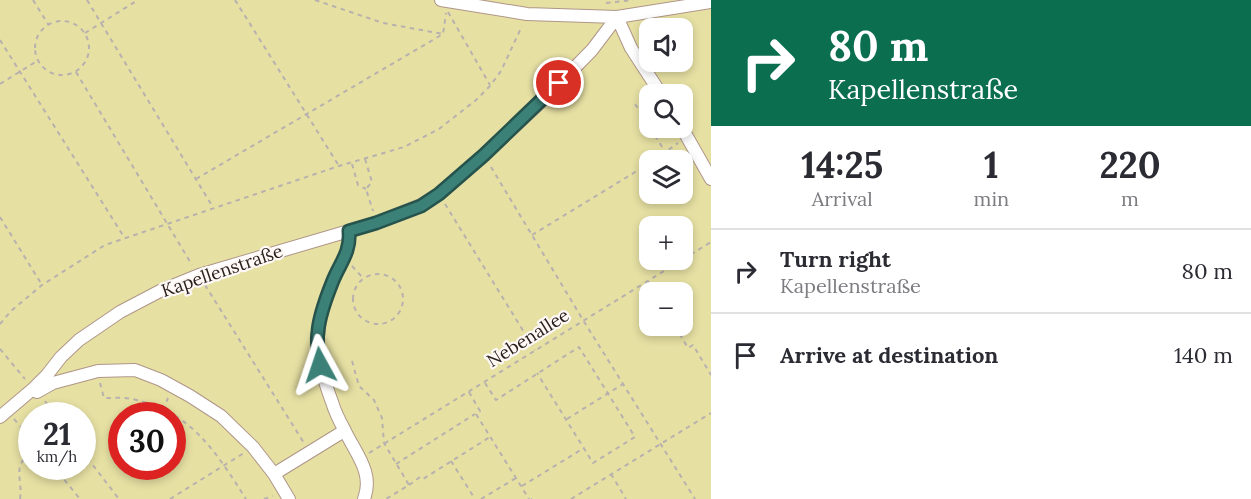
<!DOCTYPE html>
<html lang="en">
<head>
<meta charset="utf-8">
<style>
	body { margin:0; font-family:Lora,serif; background:#f2f2f3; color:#2b2b33; height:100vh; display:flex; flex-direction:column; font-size:22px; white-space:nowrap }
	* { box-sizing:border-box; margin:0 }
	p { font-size:20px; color:#7c7c81 }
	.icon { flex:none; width:33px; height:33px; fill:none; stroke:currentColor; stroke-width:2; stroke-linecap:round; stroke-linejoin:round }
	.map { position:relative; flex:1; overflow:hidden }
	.panel { display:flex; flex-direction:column; background:#fff; width:540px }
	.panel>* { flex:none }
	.guide { background:#0b6e4f; color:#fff; overflow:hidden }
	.controls { position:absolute; left:639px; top:18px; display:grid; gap:12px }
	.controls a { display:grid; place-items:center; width:54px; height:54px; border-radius:12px; background:#fff; box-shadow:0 3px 9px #0003; font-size:30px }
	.speed { position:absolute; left:18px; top:402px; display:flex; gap:12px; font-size:30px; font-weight:700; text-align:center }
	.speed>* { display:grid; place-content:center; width:78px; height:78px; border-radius:50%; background:#fff; box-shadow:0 3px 9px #0003; line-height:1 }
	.speed small { font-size:15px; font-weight:400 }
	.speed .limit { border:9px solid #d22; background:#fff; color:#111 }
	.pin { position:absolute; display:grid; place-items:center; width:51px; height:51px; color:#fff; margin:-26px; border:3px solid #fff; border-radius:50%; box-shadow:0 2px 6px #0007 }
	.me { position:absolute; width:66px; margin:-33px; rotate:355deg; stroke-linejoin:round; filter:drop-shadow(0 0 4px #0008) }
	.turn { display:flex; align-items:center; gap:21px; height:126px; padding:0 18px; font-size:27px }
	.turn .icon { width:78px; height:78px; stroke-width:2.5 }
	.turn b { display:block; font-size:42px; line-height:51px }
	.eta { display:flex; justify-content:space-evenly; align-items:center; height:102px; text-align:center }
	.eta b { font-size:36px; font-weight:800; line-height:42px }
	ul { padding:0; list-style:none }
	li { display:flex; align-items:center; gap:18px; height:84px; padding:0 18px; border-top:2px solid #e1e1e2 }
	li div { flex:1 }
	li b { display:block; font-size:22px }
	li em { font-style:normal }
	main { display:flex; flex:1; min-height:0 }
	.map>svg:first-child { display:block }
	.green { fill:#e6e0a3; fill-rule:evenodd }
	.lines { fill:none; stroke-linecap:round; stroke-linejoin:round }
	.minor-casing { stroke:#af9689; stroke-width:14 }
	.path { stroke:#b8b1ae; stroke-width:2; stroke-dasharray:4.5 4.5; stroke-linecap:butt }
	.minor { stroke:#fff; stroke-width:12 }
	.route-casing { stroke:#26544d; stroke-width:15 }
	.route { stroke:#3b8177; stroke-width:10 }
	.labels { text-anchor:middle; stroke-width:4.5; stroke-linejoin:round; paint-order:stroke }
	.street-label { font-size:18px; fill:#281f1a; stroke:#fef8f6 }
</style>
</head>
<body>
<main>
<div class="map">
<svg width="711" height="499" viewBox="0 0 711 499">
	<rect width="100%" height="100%" fill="#fef8f6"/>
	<path class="green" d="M0,0H711V499H0ZM650,28H682V62H650ZM650,94H682V128H650ZM650,160H682V194H650ZM650,226H682V260H650ZM650,292H682V326H650ZM32,416H82V466H32ZM122,416H172V466H122Z"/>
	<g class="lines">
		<defs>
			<path id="minor" d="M441,0L527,14L617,17L711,2
				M617,17L631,48L661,94
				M682,128L711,179
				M349,231C351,249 342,262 334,278C328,290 318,321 318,335C317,358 324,381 332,402C335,412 340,422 345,431C356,454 374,473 364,499
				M37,392L53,383L98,371L135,370L161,380L190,396L221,416L253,447L274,474L289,499
				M0,417L34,388L47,375L61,357L79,340L120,312L160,291L199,275L376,223L421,205L439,194L484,155L543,100L592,50L617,17
				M274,474L344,431"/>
		</defs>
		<use href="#minor" class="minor-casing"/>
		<path class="path" d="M33,0L48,24
			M87,0L214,209
			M235,0L339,166
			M315,0L383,23L443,34
			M606,3L633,0
			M448,12L490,85
			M35 48a27 27 0 1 1 54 0a27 27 0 1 1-54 0Z
			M85,33L138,0
			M0,40L124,237
			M76,72L192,265
			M0,84L37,61
			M635,104L650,127
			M650,128L666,153
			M365,159L372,182L366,189L373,211
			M654,160L678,143
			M352,164L358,185L366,189
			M491,167L583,320L695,499
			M196,179L443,34L446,13
			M445,204L535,350
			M0,217L42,285
			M532,235L650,163
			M352,266L363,278
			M353 299a25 25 0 1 1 50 0a25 25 0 1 1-50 0Z
			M648,281L655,292
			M205,285L304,443
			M0,324L11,311L42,285L105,245L339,166L404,147L439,129L476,100L490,86L501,71L522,26
			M675,326L688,348L693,345L711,375
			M0,349L25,379
			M352,361L359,386L374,400L382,418L384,443L409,485L386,499
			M100,383L104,398C113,398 123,397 132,399C191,411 216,452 246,499
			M485,383L496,400L579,347L635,437L593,463L537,373
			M469,392L480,411L476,414L529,499
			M45,401L56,416
			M163,410L168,398
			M14,419L32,440
			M567,419L623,384
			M82,451L119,499
			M369,453L711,242
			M451,461L475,499
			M396,464L475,414
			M53,466L80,499
			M611,474L626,499
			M409,485L420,477L423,479L490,437
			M522,486L584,448
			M20,499C23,477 11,468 32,451
			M170,499L244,453
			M264,499L273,496
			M481,499L516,478
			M531,499H532
			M571,499L711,413"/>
		<use href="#minor" class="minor"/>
	</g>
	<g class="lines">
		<defs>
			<path id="route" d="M320,365C319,354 316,342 318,332C319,316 326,298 332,283C339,264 351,253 349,231L376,223L421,206L439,194L484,155L559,83"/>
		</defs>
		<use href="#route" class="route-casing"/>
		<use href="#route" class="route"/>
	</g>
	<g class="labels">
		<g class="street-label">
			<text transform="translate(222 271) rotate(-19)" y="6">Kapellenstraße</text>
			<text transform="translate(528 338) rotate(-32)" y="6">Nebenallee</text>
		</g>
	</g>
</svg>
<div class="controls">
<a><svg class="icon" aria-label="sound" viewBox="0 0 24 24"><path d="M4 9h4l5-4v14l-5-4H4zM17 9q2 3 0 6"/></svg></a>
<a><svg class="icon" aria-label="search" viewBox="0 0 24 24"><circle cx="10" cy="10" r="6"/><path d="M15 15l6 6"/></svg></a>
<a><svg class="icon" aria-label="layers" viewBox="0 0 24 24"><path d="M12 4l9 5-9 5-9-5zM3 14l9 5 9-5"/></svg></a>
<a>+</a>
<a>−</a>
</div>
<div class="speed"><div>21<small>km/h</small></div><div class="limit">30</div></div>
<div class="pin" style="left:559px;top:83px;background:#d93025"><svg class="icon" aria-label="arrive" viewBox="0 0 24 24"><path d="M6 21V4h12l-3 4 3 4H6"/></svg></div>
<svg class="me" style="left:320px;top:365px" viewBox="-20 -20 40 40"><path d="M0-17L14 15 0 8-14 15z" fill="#3b8177" stroke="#fff" stroke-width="4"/></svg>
</div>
<section class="panel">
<div class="guide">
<div class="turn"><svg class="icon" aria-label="right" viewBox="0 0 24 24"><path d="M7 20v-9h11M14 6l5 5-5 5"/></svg><div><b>80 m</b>Kapellenstraße</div></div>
</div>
<div class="eta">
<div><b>14:25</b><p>Arrival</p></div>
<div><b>1</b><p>min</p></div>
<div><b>220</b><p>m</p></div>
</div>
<ul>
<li><svg class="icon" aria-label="right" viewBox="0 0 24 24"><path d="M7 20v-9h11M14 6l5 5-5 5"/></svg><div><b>Turn right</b><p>Kapellenstraße</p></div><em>80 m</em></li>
<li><svg class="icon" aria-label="arrive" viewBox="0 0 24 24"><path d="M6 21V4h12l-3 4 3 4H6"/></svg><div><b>Arrive at destination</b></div><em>140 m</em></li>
</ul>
</section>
</main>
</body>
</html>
